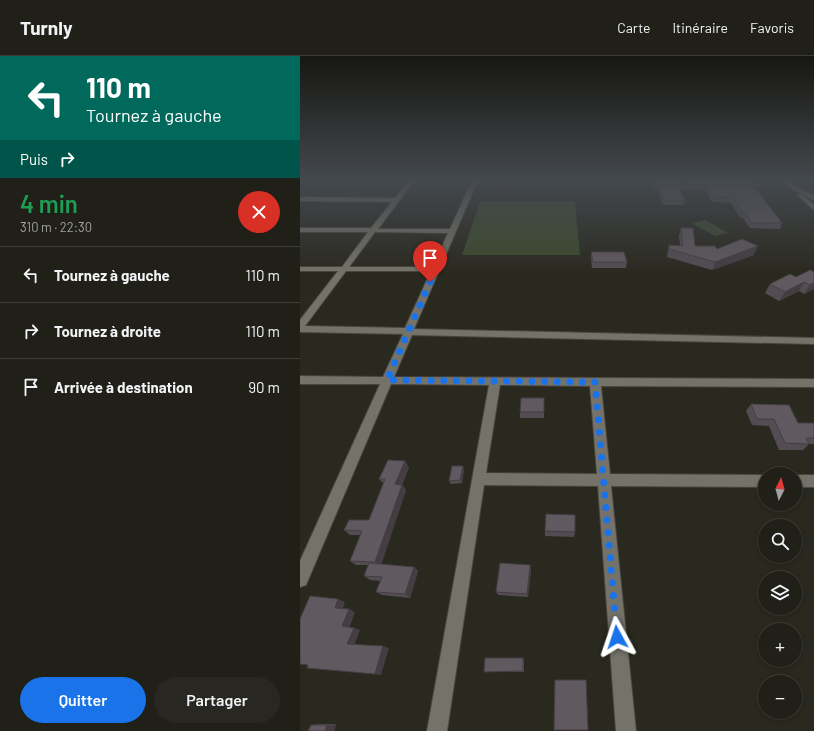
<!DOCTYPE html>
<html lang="fr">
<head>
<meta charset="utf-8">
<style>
	body { margin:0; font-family:Barlow,sans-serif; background:#282721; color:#f1f3f6; height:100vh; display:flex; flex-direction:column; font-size:15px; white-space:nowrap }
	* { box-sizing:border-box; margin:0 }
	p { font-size:13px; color:#a2a2a2 }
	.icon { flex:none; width:22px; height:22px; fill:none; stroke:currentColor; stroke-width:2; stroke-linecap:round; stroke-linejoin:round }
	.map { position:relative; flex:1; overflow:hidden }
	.drawer { display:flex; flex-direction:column; background:#201f18; width:300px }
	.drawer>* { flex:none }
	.guide { background:#00695c; color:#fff; overflow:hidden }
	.needle { width:26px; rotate:6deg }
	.fabs { position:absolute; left:458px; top:411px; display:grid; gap:8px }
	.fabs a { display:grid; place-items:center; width:44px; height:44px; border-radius:50%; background:#201f18; box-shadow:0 2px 6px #0003,0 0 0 1px #3d3d37; font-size:20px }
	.pin { position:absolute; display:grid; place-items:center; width:34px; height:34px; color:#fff; margin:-41px -17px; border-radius:50% 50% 50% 0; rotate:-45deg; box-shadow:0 0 4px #0007 }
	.pin .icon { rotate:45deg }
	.me { position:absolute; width:44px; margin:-22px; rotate:355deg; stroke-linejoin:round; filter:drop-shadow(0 0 3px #0008) }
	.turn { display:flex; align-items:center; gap:14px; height:84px; padding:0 20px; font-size:18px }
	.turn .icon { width:52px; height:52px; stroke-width:2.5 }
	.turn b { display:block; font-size:28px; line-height:34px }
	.then { display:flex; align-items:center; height:38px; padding:0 20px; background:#0003; gap:8px; font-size:15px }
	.round { display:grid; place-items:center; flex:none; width:42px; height:42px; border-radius:21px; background:#282721 }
	.summary { display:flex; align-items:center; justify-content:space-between; height:68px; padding:0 20px }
	h1 { font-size:24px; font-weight:600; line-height:30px; color:#1e9e55 }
	.cta { display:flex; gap:8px; margin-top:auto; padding:8px 20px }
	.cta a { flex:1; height:46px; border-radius:24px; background:#1a73e8; color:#fff; font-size:16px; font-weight:600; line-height:46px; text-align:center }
	.cta a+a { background:#282721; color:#f1f3f6 }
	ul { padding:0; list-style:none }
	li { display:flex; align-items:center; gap:12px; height:56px; padding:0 20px; border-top:1px solid #3d3d37 }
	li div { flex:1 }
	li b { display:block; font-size:15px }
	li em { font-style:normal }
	header { display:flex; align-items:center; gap:24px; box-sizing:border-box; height:56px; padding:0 20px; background:#201f18; border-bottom:1px solid #3d3d37 }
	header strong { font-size:19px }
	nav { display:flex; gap:22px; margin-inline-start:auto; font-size:14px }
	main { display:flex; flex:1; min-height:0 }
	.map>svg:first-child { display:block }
	.green { fill:#3d4a2d }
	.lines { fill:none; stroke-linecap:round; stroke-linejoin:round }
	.street-casing { stroke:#48463f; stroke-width:2 }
	.street { fill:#757369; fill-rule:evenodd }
	.wall { fill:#534d53 }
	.shaded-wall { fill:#443e43 }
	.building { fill:#615960; stroke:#443e43 }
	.route { stroke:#1a73e8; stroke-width:7; stroke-dasharray:0 12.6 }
</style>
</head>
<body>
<header>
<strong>Turnly</strong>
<nav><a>Carte</a><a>Itinéraire</a><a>Favoris</a></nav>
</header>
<main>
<section class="drawer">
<div class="guide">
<div class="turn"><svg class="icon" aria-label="left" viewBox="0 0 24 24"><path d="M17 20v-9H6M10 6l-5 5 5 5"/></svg><div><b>110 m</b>Tournez à gauche</div></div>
<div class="then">Puis<svg class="icon" aria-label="right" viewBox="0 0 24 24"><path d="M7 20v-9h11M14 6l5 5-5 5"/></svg></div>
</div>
<div class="summary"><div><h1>4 min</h1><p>310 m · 22:30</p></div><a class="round" style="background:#d93025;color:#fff"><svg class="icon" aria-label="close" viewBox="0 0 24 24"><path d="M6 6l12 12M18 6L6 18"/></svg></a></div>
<ul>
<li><svg class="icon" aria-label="left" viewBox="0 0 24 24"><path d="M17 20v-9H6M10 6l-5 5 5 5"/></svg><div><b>Tournez à gauche</b></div><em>110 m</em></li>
<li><svg class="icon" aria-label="right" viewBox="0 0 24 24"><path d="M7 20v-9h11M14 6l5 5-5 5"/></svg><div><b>Tournez à droite</b></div><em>110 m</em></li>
<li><svg class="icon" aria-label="arrive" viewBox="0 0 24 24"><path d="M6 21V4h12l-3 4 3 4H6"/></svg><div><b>Arrivée à destination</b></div><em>90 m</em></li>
</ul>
<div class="cta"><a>Quitter</a><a>Partager</a></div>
</section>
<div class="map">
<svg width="514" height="675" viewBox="0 0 514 675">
	<rect width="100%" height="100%" fill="#2a2920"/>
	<path class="green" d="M180,146H275L280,199H162Z
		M405,164L428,177L415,180L392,167Z"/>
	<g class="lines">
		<defs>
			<path id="street" d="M110,124H115L78,173H150L172,124H178L114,273L514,282V288L112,279L94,321L514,323V331L301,330L310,418L465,419V431L311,430L336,675H316L298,430L184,429L147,675H127L189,329L91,328L6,529L0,531V505L80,328H0V320L83,321L103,278L0,276V264L38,215H0V211H42L68,176H0V172H71L92,146L0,145V141L95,142ZM75,176L148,177L133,211H49ZM46,215H131L105,272L5,270ZM200,329L290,330L297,418L186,417Z
				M483,124H487L493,129L514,140V144L502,138L514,149V154L497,139L501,138L489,131Z
				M495,419H514V431H495Z"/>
		</defs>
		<use href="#street" class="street-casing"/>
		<use href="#street" class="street"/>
	</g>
	<path class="wall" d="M303,124H462L463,125L461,130H454L482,167L480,173L450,172L443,162H440L431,147L412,146L405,134L379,133L385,144L384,149H363L357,133H353L352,129H304Z
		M509,124H514V128Z
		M381,172L395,190L454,199L412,214L367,201L369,189L380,190L379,180Z
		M291,196L327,206L326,212H292L291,202Z
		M510,214L514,233L504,238L499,235L479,245L465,237L470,228L496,221Z
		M244,342V362H220V356Z
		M451,348L498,367H514V388H509L503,394H479L469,370L452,369L446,355Z
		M109,411L102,429L106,434L81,508L114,511L118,515L110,542L82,539L76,536L80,525L70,524L64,520L68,509H56L50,505L60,479H50L44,474L69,464L84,428L79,423Z
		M164,413L162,427L151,428L149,425Z
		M245,475L275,476L274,481L245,480Z
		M230,509L231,513L228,541L198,539L196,536Z
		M224,603V616H184Z
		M20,668H36L34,675L11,669Z"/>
	<path class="shaded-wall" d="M458,190L454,199L412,214L415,206Z
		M504,226L499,235L479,245L485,236Z
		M514,227V233L504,238L510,229Z
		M105,405L109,411L99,434L95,428Z
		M163,410L164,413L162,427L160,424Z
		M102,429L106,434L81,510L75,506Z
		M230,509L231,513L228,541L227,538Z
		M114,511L118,515L110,542L105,538Z
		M38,543L45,546L42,555L35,552Z
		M49,553L55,556L49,573L42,570Z
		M54,572L60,574L54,590L47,588Z
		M83,590L89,592L81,619L75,618Z
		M36,668L34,675H25L27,669Z"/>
	<path class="building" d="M304,124H462L463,125H450L482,167H452L445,156H442L433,142L414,141L407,129L377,128L385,144H364L358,128H354L353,124Z
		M381,172H393L395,190H415L417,193L442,183L458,190L415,206L369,193V189L383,190Z
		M291,196H324L327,206H293Z
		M510,214L514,216V227L510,229L504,226L485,236L470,228L490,218L496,221Z
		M221,342H244V356H220Z
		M451,348L489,349L498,367H514V382H506L509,388L485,387L474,363H457Z
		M88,404L105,405L95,428L102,429L75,506L50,505L62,475L44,474L49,464H69L85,423H79Z
		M152,410H163L160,424L149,425Z
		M246,458L275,459V476L245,475Z
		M69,507L114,511L105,538L76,536L82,521L64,520Z
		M200,507L230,509L227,538L196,536Z
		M10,540L38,543L35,552L49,553L42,570L54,572L47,588L83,590L75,618L7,612L8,609L0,608V563Z
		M185,602H223V615L184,616Z
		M255,624H286L288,674H254Z
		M11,669H27L25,675H8Z"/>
	<linearGradient id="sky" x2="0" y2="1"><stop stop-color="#171712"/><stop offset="0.57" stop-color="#44494e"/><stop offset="1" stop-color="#44494e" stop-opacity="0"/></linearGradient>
	<rect width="514" height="218" fill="url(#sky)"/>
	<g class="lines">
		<path class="route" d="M130,226L87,324L295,326L317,581"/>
	</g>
</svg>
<div class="fabs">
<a><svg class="needle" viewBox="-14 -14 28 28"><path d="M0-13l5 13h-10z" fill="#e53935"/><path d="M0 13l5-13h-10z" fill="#a2a2a2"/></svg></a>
<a><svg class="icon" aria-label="search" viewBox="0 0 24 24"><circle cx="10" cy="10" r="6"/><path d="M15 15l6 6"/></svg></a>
<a><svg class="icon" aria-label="layers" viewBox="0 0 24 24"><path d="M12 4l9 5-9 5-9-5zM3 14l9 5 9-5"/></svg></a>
<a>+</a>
<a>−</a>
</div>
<div class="pin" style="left:130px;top:226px;background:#d93025"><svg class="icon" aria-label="arrive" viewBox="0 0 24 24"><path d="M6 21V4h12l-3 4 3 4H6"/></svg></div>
<svg class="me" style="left:317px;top:581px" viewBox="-20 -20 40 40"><path d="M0-17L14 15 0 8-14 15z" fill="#1a73e8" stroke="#fff" stroke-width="4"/></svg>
</div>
</main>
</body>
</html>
